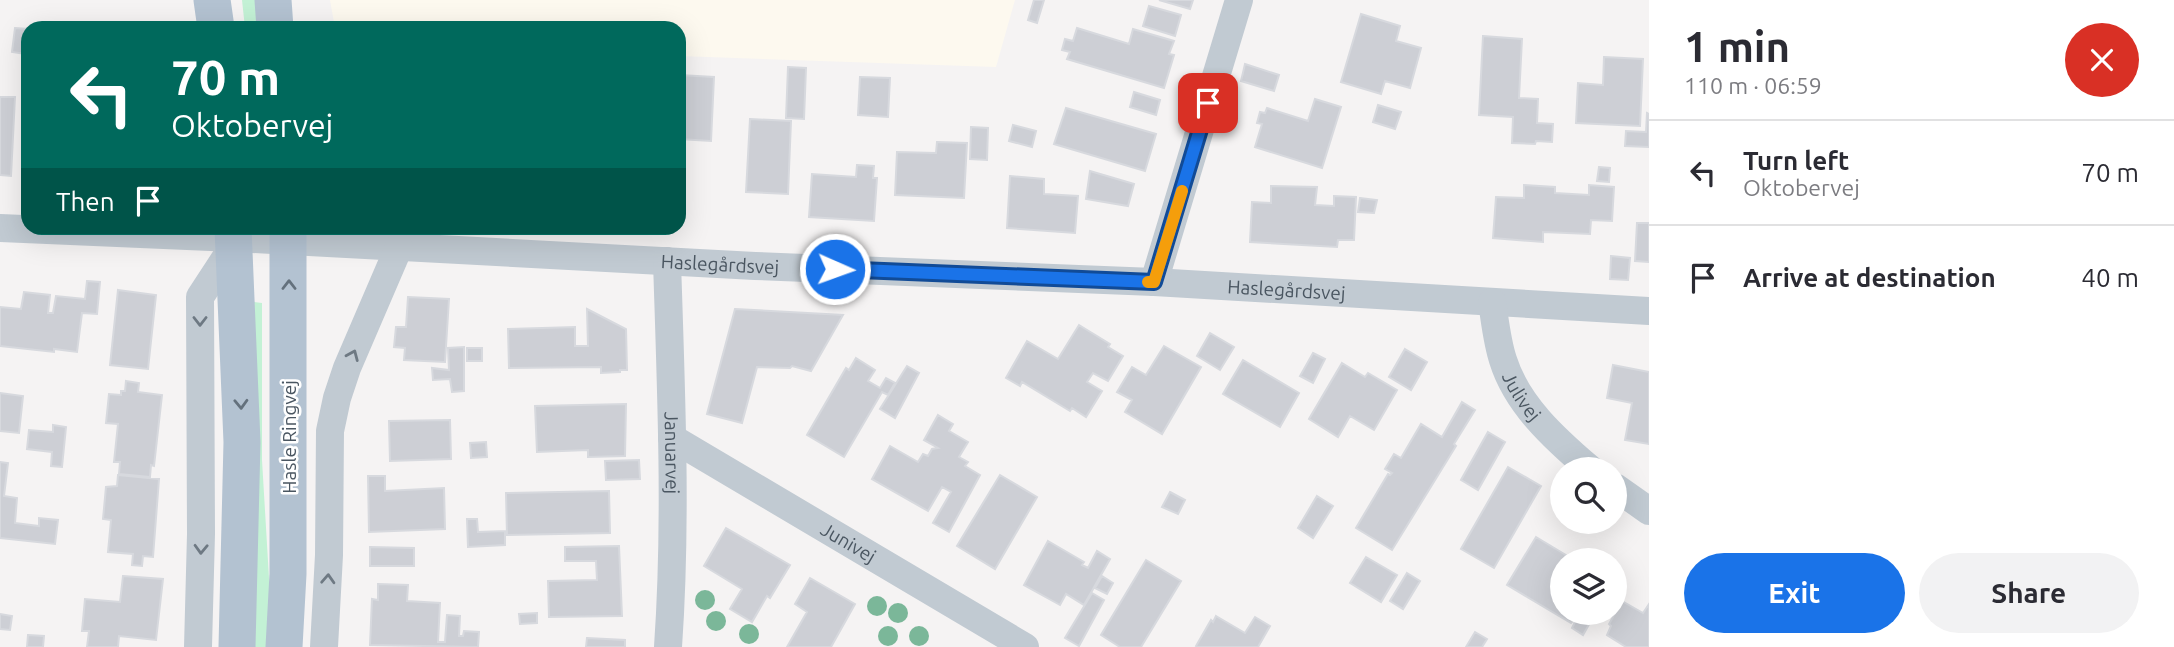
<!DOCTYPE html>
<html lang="en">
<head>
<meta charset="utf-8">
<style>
	body { margin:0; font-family:Ubuntu,sans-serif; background:#f2f2f3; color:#2b2b33; height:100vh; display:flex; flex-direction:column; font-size:26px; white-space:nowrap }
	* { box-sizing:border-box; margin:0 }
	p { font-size:23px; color:#7c7c81 }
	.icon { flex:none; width:38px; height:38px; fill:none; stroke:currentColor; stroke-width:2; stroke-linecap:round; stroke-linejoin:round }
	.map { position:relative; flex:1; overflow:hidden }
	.sheet { display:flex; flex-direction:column; background:#fff; width:525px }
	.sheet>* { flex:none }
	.hud { position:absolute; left:21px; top:21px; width:665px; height:214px; border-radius:21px; box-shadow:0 7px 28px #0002; background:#00695c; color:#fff; overflow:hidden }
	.fabs { position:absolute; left:1550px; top:457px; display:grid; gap:14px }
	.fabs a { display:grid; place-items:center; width:77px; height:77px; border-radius:50%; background:#fff; box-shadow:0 7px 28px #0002; font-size:35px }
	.pin { position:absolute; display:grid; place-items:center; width:60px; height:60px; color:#fff; margin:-30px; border-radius:14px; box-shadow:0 4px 10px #0006 }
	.me { position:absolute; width:77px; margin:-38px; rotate:92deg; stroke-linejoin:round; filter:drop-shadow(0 0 5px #0008) }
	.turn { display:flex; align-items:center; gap:24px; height:147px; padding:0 35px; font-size:32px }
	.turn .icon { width:91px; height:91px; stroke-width:2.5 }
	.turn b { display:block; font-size:49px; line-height:60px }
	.then { display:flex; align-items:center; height:66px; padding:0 35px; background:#0003; gap:14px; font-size:26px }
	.round { display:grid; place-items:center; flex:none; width:74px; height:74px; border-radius:37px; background:#f2f2f3 }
	.headline { display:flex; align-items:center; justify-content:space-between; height:119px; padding:0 35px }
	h1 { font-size:42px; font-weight:700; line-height:52px }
	.button { display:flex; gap:14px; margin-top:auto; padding:14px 35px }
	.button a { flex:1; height:80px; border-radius:42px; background:#1a73e8; color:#fff; font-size:28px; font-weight:700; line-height:80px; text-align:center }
	.button a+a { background:#f2f2f3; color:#2b2b33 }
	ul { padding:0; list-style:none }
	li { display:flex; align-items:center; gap:21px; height:105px; padding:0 35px; border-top:2px solid #e1e1e2 }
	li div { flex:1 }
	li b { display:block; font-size:26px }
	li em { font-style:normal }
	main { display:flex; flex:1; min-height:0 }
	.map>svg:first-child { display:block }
	.commercial { fill:#fdf9ef }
	.green { fill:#c3f1d5 }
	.building { fill:#cdcfd5; stroke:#d7d9de; stroke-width:2 }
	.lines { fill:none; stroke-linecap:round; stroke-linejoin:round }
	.minor { stroke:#c1cad2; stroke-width:28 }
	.major { stroke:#b3c2d1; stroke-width:37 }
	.tree { fill:#7bb799 }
	.oneway { stroke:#64717d }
	.oneway2 { stroke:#6e7983 }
	.route-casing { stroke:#114b97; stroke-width:18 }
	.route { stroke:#1a73e8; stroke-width:12 }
	.slow { stroke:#f59e0b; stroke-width:12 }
	.labels { text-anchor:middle; stroke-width:5; stroke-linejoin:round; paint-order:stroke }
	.street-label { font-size:19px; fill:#4a5661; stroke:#fff }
</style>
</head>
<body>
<main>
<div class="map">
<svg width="1649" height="647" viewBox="0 0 1649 647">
	<rect width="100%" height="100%" fill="#f5f3f3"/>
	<path class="commercial" d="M330,0H1015L996,67L679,56V28H335Z"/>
	<path class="green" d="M242,0H256L259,28H245Z
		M254,302L262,303V460L270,595L267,647H255L258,459Z"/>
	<path class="building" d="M1034,0H1044L1037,23L1028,20Z
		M1159,0H1193L1190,9Z
		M1149,6L1181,15L1175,36L1143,26Z
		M1361,14L1400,26L1396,41L1421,48L1410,88L1385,81L1381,94L1341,82Z
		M15,28L28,29L26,54L12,52Z
		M1077,28L1129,44L1133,29L1174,41L1169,54L1174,55L1164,88L1067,59L1070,52L1062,50L1065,39L1073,41Z
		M1483,36L1522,39L1519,98L1538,99L1537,123L1553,124L1552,142L1536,141L1535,144L1512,143L1513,117L1479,115Z
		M1604,57L1643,59L1640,126L1576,123L1578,83L1603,85Z
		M1245,64L1279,75L1274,91L1241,81Z
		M788,67L806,68L804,119L786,118Z
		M679,75L714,77L711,141L679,139Z
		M860,77L890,78L888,117L858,115Z
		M1134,92L1160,100L1156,115L1130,107Z
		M0,97H15L11,176L0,175Z
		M1315,99L1341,107L1322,168L1255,147L1262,124L1257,123L1260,112L1265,113L1267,108L1308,121Z
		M1378,105L1401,112L1395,129L1373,122Z
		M1066,108L1156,134L1145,171L1054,144Z
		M1647,113L1649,114V147L1625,146L1626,131L1646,132Z
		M750,119L791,121L788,194L746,192Z
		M1013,125L1036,131L1032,147L1009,141Z
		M971,127L988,128L987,160L970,159Z
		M937,142L967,143L964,198L895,195L897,152L936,153Z
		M857,165L874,166L873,178H877L874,221L809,217L812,174L856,177Z
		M1599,167L1610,168L1609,182L1597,181Z
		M1090,171L1134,184L1128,206L1086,199Z
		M1010,176L1044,179V194L1078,196L1075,233L1007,228Z
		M1524,185L1555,187V193L1589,195V185L1614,187L1612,221L1591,220L1590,234L1543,232V242L1493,238L1496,197L1524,198Z
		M1271,186L1317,187L1315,205L1334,206V196L1356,197L1354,240H1338L1337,247L1250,242L1252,202L1271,203Z
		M1360,198L1377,200L1374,213L1358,212Z
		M1637,223H1649V262L1635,261Z
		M1611,256L1630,258L1628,280L1610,279Z
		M87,281L100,282L97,314L82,313L77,352L54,349V352L0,346V307L21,309L24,292L50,295L48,313H53L56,296L85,299Z
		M118,290L156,295L148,369L110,365Z
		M408,297L449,299L445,362L404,360L405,348L394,347L396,327H406Z
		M587,309L626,329L627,370H620V372L601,373V367L509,368L508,329L575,327V346H588Z
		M735,309L843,315L811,371L792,366L790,368L757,367L742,423L707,414Z
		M1079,325L1110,344L1108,347L1123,356L1108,381L1093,373L1087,382L1102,391L1086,417L1072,408L1070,411L1022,382L1020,386L1006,378L1027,341L1058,359Z
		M1210,333L1234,347L1220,370L1197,356Z
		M1164,346L1201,367L1162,434L1125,412L1132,400L1117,392L1132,367L1146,375Z
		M464,347V391L452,392L450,379L433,380L432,368L449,370L448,348Z
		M467,348H482V361H467Z
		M1405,349L1427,362L1411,390L1389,377Z
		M1313,353L1325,359L1313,383L1300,376Z
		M856,358L875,370L868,381L880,388L886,378L895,383L888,395L882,392L844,457L807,435L846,368L849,370Z
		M1243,360L1299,393L1280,427L1223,394Z
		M1342,363L1365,377L1368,373L1397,390L1374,430L1350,416L1338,437L1309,419Z
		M1613,365L1649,372V444L1625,440L1632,403L1607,398Z
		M907,366L919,373L895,418L880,409Z
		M126,381L139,383L138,392L162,395L154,466L151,465L150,477L119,474L120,462H114L118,424L106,423L109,394L121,395V391H125Z
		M0,393L23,396L19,433L0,431Z
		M1462,402L1475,410L1454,444L1456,446L1392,550L1356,528L1388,474L1390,475L1392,473L1385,469L1394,454L1401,458L1421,424L1442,437Z
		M626,404L625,456L588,457V450L537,452L535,406Z
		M938,415L953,424L949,431L968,442L959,457L968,462L965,466L980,475L949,532L933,523L951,492L942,487L928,511L872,479L890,446L918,462L923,454L928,456L932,449L938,448L924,440Z
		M450,420L451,459L390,461L389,421Z
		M53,425L66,427L62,467L51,466L52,452L27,449L29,430L53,432Z
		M1488,432L1505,442L1478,490L1461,480Z
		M486,442L487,457L471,458L470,443Z
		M639,460L640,479L606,480L605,461Z
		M0,462L8,463L4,496L17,498L15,523L39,526V518L58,520L55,544L0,538Z
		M1508,467L1541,486L1494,568L1461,549Z
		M118,475L159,479L153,557L143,556L142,566L132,565L133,554L108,552L111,520L103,519L106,487L117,486Z
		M1000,475L1037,497L995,569L957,546Z
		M368,476H385V491L444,488L445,529L369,532Z
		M609,491L610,533L507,535L506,493Z
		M1170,492L1185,500L1178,514L1162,507Z
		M1317,496L1333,506L1313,538L1298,528Z
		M467,519H477L478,532L505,531V545L468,547Z
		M726,528L790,565L770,598L767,596L752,622L730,609L742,589L704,566Z
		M1536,537L1566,555L1558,569L1563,572V612H1596L1583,635L1572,628L1575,622L1573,621L1571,623L1507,585Z
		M1048,541L1084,562L1082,565L1088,568L1097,551L1110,559L1084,605L1066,594L1060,605L1024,585Z
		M619,546L622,616L549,617L548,581L597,580L596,561H565V547Z
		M370,547L414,548V566H370Z
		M1366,557L1397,575L1381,602L1350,583Z
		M1146,560L1181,581L1141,647H1120L1101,635Z
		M1407,573L1420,581L1403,609L1390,601Z
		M123,576L163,579L156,640L119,636L118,647H87L89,631H82L85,599L120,602Z
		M1102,576L1113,583L1107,594L1095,588Z
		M810,578L855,604L831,647H787L807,612L795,604Z
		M378,584L408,585L407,601L440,603L438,642H445L447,615L460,616L459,636H463L464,631L479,632L478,647L370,645L372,599L378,600Z
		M1092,593L1104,600L1079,646L1065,638Z
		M1622,601L1643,613L1649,604V647H1626L1607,635L1611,626L1609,624Z
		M537,613V623L520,624L519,614Z
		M0,614L12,616L10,630L0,629Z
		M1216,616L1245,633L1255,617L1270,626L1258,647H1197L1196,646L1211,620L1213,622Z
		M1475,632L1487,639L1482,647H1466Z
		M28,635L44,636L43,647H27Z
		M587,638L625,640V647H586Z"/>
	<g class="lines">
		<g class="minor">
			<path id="s1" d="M0,228L234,238L755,266L1154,282L1649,311"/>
			<path id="s2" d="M667,261C671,389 677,519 668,647"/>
			<path d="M1154,282L1239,0"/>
			<path id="s3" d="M1492,302C1495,321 1497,342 1503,360C1517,405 1555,439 1590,469"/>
			<path id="s4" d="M672,438L1025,647"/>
			<path d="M1615,487L1649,511"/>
			<path d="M198,647L201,534L200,297L230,251L233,240"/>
			<path d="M324,647L329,555L330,431L337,398L347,368L399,247"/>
		</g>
		<path class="major" d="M212,0L216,28
			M273,0L275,28
			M233,228L242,442L237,647
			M284,647L288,574V228"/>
	</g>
	<g class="tree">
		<circle cx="705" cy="600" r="10"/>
		<circle cx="877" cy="606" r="10"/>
		<circle cx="898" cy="613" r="10"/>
		<circle cx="716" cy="621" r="10"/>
		<circle cx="749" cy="634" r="10"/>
		<circle cx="888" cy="636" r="10"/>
		<circle cx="919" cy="636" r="10"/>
	</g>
	<defs><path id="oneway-chevron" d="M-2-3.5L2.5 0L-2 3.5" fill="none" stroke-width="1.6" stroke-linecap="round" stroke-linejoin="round" transform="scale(1.75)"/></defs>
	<g class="oneway">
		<use href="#oneway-chevron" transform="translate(289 285) rotate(-90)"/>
		<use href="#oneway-chevron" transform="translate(241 404) rotate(88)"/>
	</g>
	<g class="oneway2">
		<use href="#oneway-chevron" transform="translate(200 321) rotate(90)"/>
		<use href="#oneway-chevron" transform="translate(353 355) rotate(-67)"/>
		<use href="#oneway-chevron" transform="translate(201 549) rotate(92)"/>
		<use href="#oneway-chevron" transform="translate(328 579) rotate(-87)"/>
	</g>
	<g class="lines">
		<defs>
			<path id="route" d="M835,269L1154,282L1208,103"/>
		</defs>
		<use href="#route" class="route-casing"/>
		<use href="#route" class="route"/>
		<path class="slow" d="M1148,282H1154L1182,191"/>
	</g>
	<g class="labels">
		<g class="street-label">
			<text dy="7" stroke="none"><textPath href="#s1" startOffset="721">Haslegårdsvej</textPath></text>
			<text dy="7" stroke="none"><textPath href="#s1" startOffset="1288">Haslegårdsvej</textPath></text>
			<text dy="7" stroke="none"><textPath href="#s3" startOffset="100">Julivej</textPath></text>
			<text transform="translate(289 437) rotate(-90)" y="7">Hasle Ringvej</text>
			<text dy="7" stroke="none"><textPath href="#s2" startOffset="192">Januarvej</textPath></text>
			<text dy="7" stroke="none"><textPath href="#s4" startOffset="205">Junivej</textPath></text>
		</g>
	</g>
</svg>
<div class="fabs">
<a><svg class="icon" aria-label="search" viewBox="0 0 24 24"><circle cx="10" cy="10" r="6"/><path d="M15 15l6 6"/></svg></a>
<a><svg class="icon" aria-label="layers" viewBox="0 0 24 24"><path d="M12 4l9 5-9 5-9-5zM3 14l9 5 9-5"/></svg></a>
</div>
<div class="pin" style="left:1208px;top:103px;background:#d93025"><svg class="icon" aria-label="arrive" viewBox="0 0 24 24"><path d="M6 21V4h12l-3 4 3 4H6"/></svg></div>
<svg class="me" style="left:835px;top:269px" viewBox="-20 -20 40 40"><circle r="17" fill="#1a73e8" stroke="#fff" stroke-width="3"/><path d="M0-11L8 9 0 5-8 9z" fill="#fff"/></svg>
<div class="hud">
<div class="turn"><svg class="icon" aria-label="left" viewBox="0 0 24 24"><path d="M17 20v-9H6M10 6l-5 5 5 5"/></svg><div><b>70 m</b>Oktobervej</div></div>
<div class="then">Then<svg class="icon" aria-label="arrive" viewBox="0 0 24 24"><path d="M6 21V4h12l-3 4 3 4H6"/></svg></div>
</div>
</div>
<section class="sheet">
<div class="headline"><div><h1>1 min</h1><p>110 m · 06:59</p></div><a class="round" style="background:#d93025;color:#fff"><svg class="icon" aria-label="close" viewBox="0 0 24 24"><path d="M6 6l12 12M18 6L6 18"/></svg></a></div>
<ul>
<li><svg class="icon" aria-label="left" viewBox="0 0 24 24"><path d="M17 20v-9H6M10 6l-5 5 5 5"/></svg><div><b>Turn left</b><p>Oktobervej</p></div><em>70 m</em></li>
<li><svg class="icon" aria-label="arrive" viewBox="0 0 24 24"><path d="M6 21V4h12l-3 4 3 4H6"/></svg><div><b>Arrive at destination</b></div><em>40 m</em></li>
</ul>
<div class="button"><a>Exit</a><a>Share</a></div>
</section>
</main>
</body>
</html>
